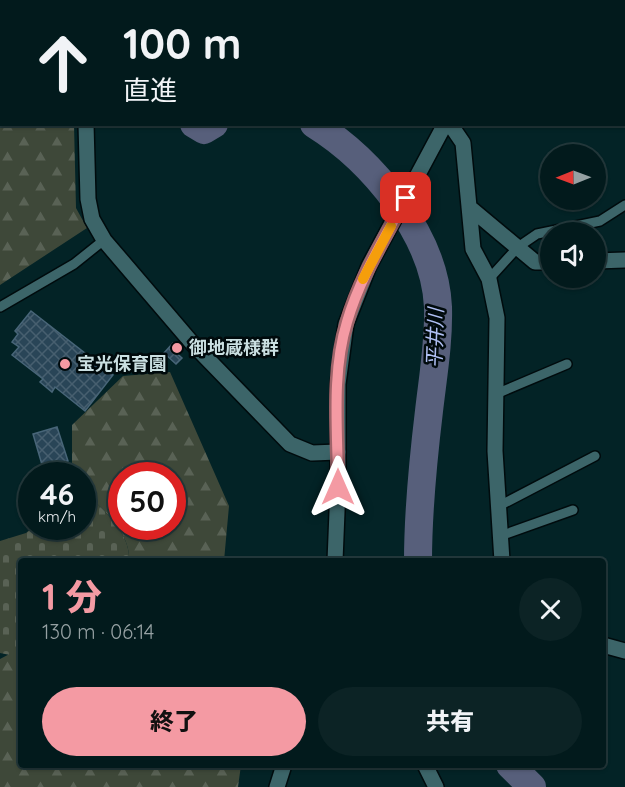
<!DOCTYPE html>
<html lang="ja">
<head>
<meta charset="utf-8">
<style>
	body { margin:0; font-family:Quicksand,"Noto Sans JP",sans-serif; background:#0c2325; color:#f1f3f6; height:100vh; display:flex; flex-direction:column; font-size:22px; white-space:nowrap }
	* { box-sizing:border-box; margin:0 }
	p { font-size:20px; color:#96a1a3 }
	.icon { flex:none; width:33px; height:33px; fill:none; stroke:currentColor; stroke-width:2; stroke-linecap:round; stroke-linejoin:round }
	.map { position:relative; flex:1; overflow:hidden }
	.details { position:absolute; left:18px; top:558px; width:588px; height:210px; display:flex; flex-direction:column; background:#021a1c; border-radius:6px; box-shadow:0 2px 4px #0004,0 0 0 2px #23383b }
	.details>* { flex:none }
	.banner { position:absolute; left:0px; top:0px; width:626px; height:126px; box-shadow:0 2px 4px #0004,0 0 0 2px #23383b; background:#021a1c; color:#f1f3f6; overflow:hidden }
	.needle { width:39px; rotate:269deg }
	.controls { position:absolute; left:540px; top:144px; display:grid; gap:12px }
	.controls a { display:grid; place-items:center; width:66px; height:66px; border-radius:50%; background:#021a1c; box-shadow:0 2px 4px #0004,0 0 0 2px #23383b; font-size:30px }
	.speed { position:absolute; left:18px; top:462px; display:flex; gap:12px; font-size:30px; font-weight:700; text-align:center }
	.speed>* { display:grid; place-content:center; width:78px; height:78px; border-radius:50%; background:#021a1c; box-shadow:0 2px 4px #0004,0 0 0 2px #23383b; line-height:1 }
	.speed small { font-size:15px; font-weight:400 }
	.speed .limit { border:9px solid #d22; background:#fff; color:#111 }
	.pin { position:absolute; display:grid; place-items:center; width:51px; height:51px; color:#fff; margin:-26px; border-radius:12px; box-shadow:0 3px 9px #0006 }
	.me { position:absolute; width:66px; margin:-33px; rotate:0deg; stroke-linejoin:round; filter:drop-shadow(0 0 4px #0008) }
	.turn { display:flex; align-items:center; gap:21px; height:126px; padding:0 24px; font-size:27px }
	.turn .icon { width:78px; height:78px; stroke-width:2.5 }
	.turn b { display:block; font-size:42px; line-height:51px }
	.round { display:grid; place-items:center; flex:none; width:63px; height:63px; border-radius:32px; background:#0c2325 }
	.headline { display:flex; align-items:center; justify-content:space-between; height:102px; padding:0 24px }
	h1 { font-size:36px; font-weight:800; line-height:45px; color:#f49aa3 }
	.action { display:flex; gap:12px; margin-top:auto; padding:12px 24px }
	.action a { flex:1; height:69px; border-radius:36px; background:#f49aa3; color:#111; font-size:24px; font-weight:800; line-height:69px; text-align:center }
	.action a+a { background:#0c2325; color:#f1f3f6 }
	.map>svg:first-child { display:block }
	.forest { fill:url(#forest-firs); fill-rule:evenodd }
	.cemetery { fill:url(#cemetery-stones) }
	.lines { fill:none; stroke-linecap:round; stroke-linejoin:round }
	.river { stroke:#575f7b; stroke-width:28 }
	.building { fill:url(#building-cross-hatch); stroke:#486578; stroke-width:1.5 }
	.service-casing { stroke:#000b0d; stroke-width:12 }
	.minor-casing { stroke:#000b0d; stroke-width:18 }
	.tertiary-casing { stroke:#000b0d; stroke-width:18 }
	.secondary-casing { stroke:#000b0d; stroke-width:18 }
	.service { stroke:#3c6569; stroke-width:9 }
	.minor { stroke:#3c6569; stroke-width:15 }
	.tertiary { stroke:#3c6569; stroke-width:15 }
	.secondary { stroke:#3c6569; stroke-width:15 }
	.route-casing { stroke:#9f646a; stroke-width:15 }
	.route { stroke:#f49aa3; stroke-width:10 }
	.slow { stroke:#f59e0b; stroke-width:10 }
	.poi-dot { fill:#f49aa3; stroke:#000a0c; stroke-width:2 }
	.labels { text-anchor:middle; stroke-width:5; stroke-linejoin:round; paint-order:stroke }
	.poi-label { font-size:18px; font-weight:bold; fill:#cadfe1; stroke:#000a0c; text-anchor:start }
	.water-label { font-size:20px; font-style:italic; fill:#afbff3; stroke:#000a0c }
</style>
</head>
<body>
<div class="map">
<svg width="625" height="787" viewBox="0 0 625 787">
	<defs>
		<pattern id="forest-firs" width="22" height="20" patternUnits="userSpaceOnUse" patternTransform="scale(1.5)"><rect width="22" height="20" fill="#3e4839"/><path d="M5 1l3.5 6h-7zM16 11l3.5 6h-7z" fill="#596255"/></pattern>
		<pattern id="cemetery-stones" width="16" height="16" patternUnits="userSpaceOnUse" patternTransform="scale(1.5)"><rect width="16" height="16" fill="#3e4839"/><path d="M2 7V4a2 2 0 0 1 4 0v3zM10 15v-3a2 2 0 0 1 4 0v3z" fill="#596255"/></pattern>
		<pattern id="building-cross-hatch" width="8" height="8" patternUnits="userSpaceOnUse" patternTransform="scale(1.5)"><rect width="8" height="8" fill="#294557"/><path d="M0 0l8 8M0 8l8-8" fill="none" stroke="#475f6f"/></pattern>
	</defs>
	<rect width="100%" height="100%" fill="#032326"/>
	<path class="forest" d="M0,0L31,1L2,2V124L74,125L76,208L87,228L0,285Z
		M170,372L229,506L224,561H129C131,532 102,509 83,490L82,476H72V425L123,376ZM122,476H172V526H122Z
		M21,648V765H241L238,787H0V659Z"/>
	<path class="cemetery" d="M83,490C102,509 131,532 129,561H21V648L10,655L0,653V541L26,533L33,527L82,526Z"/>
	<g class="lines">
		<path class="river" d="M140,0V2
			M194,124L204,130L214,124
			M314,124C372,160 435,235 438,307C439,342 433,376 429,411C423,461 418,510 418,561
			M510,765L532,787"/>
	</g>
	<path class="building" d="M31,311L113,375L85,411L55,387L52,392L40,382L43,379L12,355L19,347L12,342L18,334L15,331Z
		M173,343L177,346L173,350L182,358L176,364L164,353Z
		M57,427L68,461L43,468L33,434Z"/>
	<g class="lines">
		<defs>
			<path id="service" d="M624,118H625
				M489,279L518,247L537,234L600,221L625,205
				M0,307L74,264L104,240
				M496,394L567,364
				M499,506L595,456
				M500,536L573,510"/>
			<path id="minor" d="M111,2L116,0
				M450,124L463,143L473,249L489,279L497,318L495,451L502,561
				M469,207L535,262H550
				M596,261L625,260
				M603,645L625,651
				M425,765L436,787"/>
			<path id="tertiary" d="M81,0L82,2
				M86,124L88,199L92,219L104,240L192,343L290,444L312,453L338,452"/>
			<path id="secondary" d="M476,2V0
				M335,561L338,487V384L346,324L369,266L445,124
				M277,787L284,765"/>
		</defs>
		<use href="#service" class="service-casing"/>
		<use href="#minor" class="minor-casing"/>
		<use href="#tertiary" class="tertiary-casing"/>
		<use href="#secondary" class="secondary-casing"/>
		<use href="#service" class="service"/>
		<use href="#minor" class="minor"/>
		<use href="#tertiary" class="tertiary"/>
		<use href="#secondary" class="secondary"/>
	</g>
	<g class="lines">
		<defs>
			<path id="route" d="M338,487C338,433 331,374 347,322C360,277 385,238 406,198"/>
		</defs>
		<use href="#route" class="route-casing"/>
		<use href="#route" class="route"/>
		<path class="slow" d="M363,279L391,226"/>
	</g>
	<g class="poi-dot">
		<circle cx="177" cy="348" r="6"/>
		<circle cx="65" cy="364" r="6"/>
	</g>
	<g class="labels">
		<g class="poi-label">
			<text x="189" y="354">御地蔵様群</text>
			<text x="77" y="370">宝光保育園</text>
		</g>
		<g class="water-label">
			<text transform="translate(435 338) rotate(-88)" y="7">平井川</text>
		</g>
	</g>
</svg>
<div class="controls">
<a><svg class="needle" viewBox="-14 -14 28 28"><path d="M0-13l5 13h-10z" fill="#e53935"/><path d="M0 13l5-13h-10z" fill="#96a1a3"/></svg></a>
<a><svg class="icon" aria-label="sound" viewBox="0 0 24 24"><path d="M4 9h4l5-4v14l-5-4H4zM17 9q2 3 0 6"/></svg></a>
</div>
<div class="speed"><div>46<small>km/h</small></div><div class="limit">50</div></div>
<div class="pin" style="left:406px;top:198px;background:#d93025"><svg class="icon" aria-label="arrive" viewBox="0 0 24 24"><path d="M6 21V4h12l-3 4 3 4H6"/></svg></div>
<svg class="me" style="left:338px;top:487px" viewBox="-20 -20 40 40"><path d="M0-17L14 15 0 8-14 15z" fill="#f49aa3" stroke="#fff" stroke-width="4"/></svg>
<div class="banner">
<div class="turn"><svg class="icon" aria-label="ahead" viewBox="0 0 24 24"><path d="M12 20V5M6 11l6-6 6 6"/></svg><div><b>100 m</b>直進</div></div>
</div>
<section class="details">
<div class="headline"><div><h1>1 分</h1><p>130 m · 06:14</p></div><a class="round"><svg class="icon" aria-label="close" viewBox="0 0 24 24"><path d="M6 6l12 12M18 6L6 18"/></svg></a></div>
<div class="action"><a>終了</a><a>共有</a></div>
</section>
</div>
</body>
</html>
